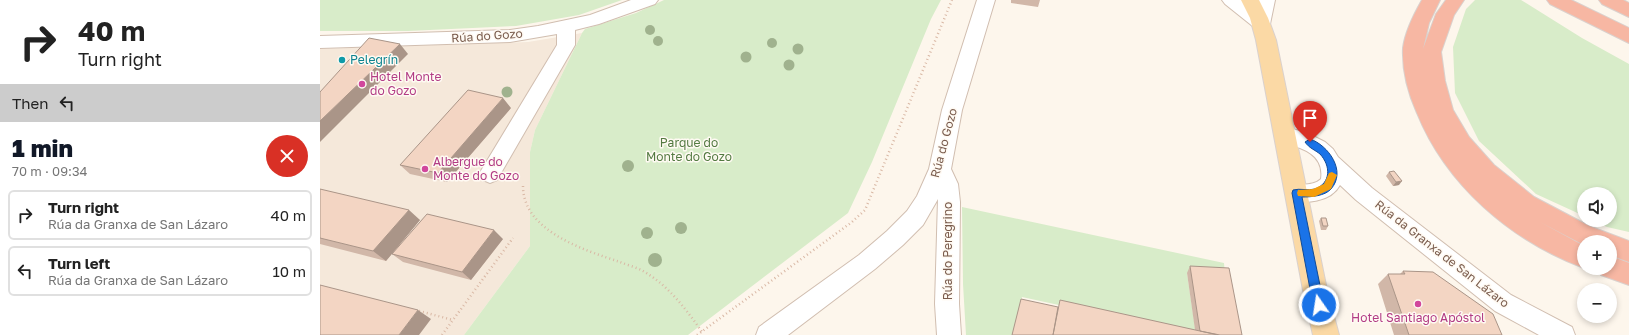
<!DOCTYPE html>
<html lang="en">
<head>
<meta charset="utf-8">
<style>
	body { margin:0; font-family:"Golos Text",sans-serif; background:#f2f2f2; color:#222; height:100vh; display:flex; flex-direction:column; font-size:15px; white-space:nowrap }
	* { box-sizing:border-box; margin:0 }
	p { font-size:13px; color:#767676 }
	.icon { flex:none; width:22px; height:22px; fill:none; stroke:currentColor; stroke-width:2; stroke-linecap:round; stroke-linejoin:round }
	.map { position:relative; flex:1; overflow:hidden }
	.sheet { display:flex; flex-direction:column; background:#fff; width:320px }
	.sheet>* { flex:none }
	.guide { background:#fff; color:#222; overflow:hidden }
	.buttons { position:absolute; left:1257px; top:187px; display:grid; gap:8px }
	.buttons a { display:grid; place-items:center; width:40px; height:40px; border-radius:50%; background:#fff; box-shadow:0 2px 6px #0003; font-size:20px }
	.pin { position:absolute; display:grid; place-items:center; width:34px; height:34px; color:#fff; margin:-41px -17px; border-radius:50% 50% 50% 0; rotate:-45deg; box-shadow:0 0 4px #0007 }
	.pin .icon { rotate:45deg }
	.me { position:absolute; width:44px; margin:-22px; rotate:347deg; stroke-linejoin:round; filter:drop-shadow(0 0 3px #0008) }
	.turn { display:flex; align-items:center; gap:14px; height:84px; padding:0 12px; font-size:18px }
	.turn .icon { width:52px; height:52px; stroke-width:2.5 }
	.turn b { display:block; font-size:28px; line-height:34px }
	.then { display:flex; align-items:center; height:38px; padding:0 12px; background:#0003; gap:8px; font-size:15px }
	.round { display:grid; place-items:center; flex:none; width:42px; height:42px; border-radius:21px; background:#f2f2f2 }
	.head { display:flex; align-items:center; justify-content:space-between; height:68px; padding:0 12px }
	h1 { font-size:24px; font-weight:800; line-height:30px; color:#111827 }
	ul { padding:0; list-style:none }
	li { display:flex; align-items:center; gap:12px; height:50px; margin:0 8px 6px; padding:0 4px; border:2px solid #e0e0e0; border-radius:6px }
	li div { flex:1 }
	li b { display:block; font-size:15px }
	li em { font-style:normal }
	main { display:flex; flex:1; min-height:0 }
	.map>svg:first-child { display:block }
	.residential { fill:#f5e8da }
	.green { fill:#d8ecc9 }
	.lines { fill:none; stroke-linecap:round; stroke-linejoin:round }
	.minor-casing { stroke:#d1beb0; stroke-width:2 }
	.major-casing { stroke:#dad1cd; stroke-width:2 }
	.highway-casing { stroke:#dad1cd; stroke-width:2 }
	.path { stroke:#d9b8a5; stroke-width:2.5; stroke-dasharray:1 3; stroke-linecap:butt }
	.minor { fill:#fff; fill-rule:evenodd }
	.major { fill:#fbd9a5; fill-rule:evenodd }
	.highway { fill:#f7b7a3; fill-rule:evenodd }
	.tree { fill:#a0b28e }
	.wall { fill:#d1b7a8 }
	.shaded-wall { fill:#aa9588 }
	.building { fill:#f3d5c3; stroke:#aa9588 }
	.route { fill:#1a73e8; stroke:#114b97 }
	.slow { fill:#f59e0b }
	.culture-dot { fill:#0f9aa8; stroke:#fffaf3; stroke-width:1.5 }
	.hotel-dot { fill:#d1479c; stroke:#fffaf3; stroke-width:1.5 }
	.labels { text-anchor:middle; stroke-width:3; stroke-linejoin:round; paint-order:stroke }
	.street-label { font-size:12px; fill:#7a5c4d; stroke:#fffaf3 }
	.culture-label { font-size:12px; fill:#0d838f; stroke:#fffaf3; text-anchor:start }
	.hotel-label { font-size:12px; fill:#b23c85; stroke:#fffaf3; text-anchor:start }
	.park-label { font-size:12px; fill:#537a41; stroke:#fffaf3 }
</style>
</head>
<body>
<main>
<section class="sheet">
<div class="guide">
<div class="turn"><svg class="icon" aria-label="right" viewBox="0 0 24 24"><path d="M7 20v-9h11M14 6l5 5-5 5"/></svg><div><b>40 m</b>Turn right</div></div>
<div class="then">Then<svg class="icon" aria-label="left" viewBox="0 0 24 24"><path d="M17 20v-9H6M10 6l-5 5 5 5"/></svg></div>
</div>
<div class="head"><div><h1>1 min</h1><p>70 m · 09:34</p></div><a class="round" style="background:#d93025;color:#fff"><svg class="icon" aria-label="close" viewBox="0 0 24 24"><path d="M6 6l12 12M18 6L6 18"/></svg></a></div>
<ul>
<li><svg class="icon" aria-label="right" viewBox="0 0 24 24"><path d="M7 20v-9h11M14 6l5 5-5 5"/></svg><div><b>Turn right</b><p>Rúa da Granxa de San Lázaro</p></div><em>40 m</em></li>
<li><svg class="icon" aria-label="left" viewBox="0 0 24 24"><path d="M17 20v-9H6M10 6l-5 5 5 5"/></svg><div><b>Turn left</b><p>Rúa da Granxa de San Lázaro</p></div><em>10 m</em></li>
</ul>
</section>
<div class="map">
<svg width="1309" height="335" viewBox="0 0 1309 335">
	<rect width="100%" height="100%" fill="#fdf6ec"/>
	<path class="residential" d="M262,33L215,130L210,152V246L144,335H0V49L208,42Z"/>
	<path class="green" d="M0,0H302L259,15L196,26L88,31H0Z
		M344,0H621L611,19L552,162L528,213L368,335H144L210,246V152L215,130L262,33L265,29L316,13Z
		M1155,0H1201L1262,38L1309,64V232L1287,227L1272,220H1290V194H1264V216L1216,194L1159,141L1135,93L1133,47L1146,9Z
		M642,207L904,263L905,274L867,273L876,335L702,297L693,335H646L643,284Z"/>
	<g class="lines">
		<defs>
			<path id="minor" d="M311,0H338L335,4L279,24L255,30V45L177,180L170,183L163,180L159,174L237,45V34L190,42L0,48V36L190,30L218,26L270,15Z
				M657,0H675L642,110L631,169L638,184L640,202L639,304L641,335H617L615,304L618,199L603,225L583,245L555,269L468,335H436L439,327L539,255L567,231L587,211L597,196L609,169L622,110Z
				M902,0H922L935,10L937,0H955L950,24L947,28L941,30L935,28L905,4Z
				M965,127L987,133L1005,142L1013,149L1018,157L1052,188L1191,295L1252,327L1255,335H1219L1175,311L1036,200L1020,185C1011,202 985,205 968,199L965,193L968,187C979,183 993,187 1001,179C1005,152 978,147 958,141L955,135L958,129Z"/>
			<path id="major" d="M921,0H939L948,18L956,40L1007,290L1019,335H993L983,290L936,40L930,18Z"/>
			<path id="highway" d="M1102,0H1120L1109,23L1103,49L1116,14L1126,0H1144L1134,15L1121,52L1125,81L1133,110L1149,137L1174,165L1214,197L1269,226L1309,241V262L1290,255V242H1264V245L1220,222L1264,246V268C1191,241 1126,185 1097,113C1088,93 1082,70 1083,48C1085,32 1094,14 1102,0Z
				M1227,0H1251L1309,28V43L1230,4Z
				M1279,0H1303L1309,3V17L1282,4Z
				M1290,256L1309,263V285L1281,275L1278,268H1290Z"/>
		</defs>
		<use href="#minor" class="minor-casing"/>
		<use href="#major" class="major-casing"/>
		<use href="#highway" class="highway-casing"/>
		<path class="path" d="M203,186C203,231 264,250 300,262C307,265 316,267 323,271C348,285 366,309 382,332
			M99,311L133,320
			M122,335L193,238
			M377,335L532,222L545,210L632,0"/>
		<use href="#minor" class="minor"/>
		<use href="#major" class="major"/>
		<use href="#highway" class="highway"/>
	</g>
	<g class="tree">
		<circle cx="330" cy="30" r="5"/>
		<circle cx="338" cy="41" r="5"/>
		<circle cx="452" cy="43" r="5"/>
		<circle cx="478" cy="49" r="5.5"/>
		<circle cx="426" cy="57" r="5.5"/>
		<circle cx="469" cy="65" r="5.5"/>
		<circle cx="187" cy="92" r="5.5"/>
		<circle cx="308" cy="166" r="6"/>
		<circle cx="361" cy="228" r="6"/>
		<circle cx="327" cy="233" r="6"/>
		<circle cx="335" cy="260" r="7"/>
	</g>
	<path class="wall" d="M691,0H720L718,7L691,3Z
		M191,108L127,182L90,174L80,165Z
		M1069,172L1079,185L1073,186L1066,176Z
		M0,189L100,220L66,261L0,244Z
		M1001,218L1008,226L1006,230H1001L999,221Z
		M183,239L151,280L83,262L72,254Z
		M870,266L922,335H692L738,307L875,330L867,273Z
		M1083,271L1182,335H1074L1058,284L1068,274H1080Z"/>
	<path class="shaded-wall" d="M80,44L88,54L0,142V121Z
		M183,98L191,108L127,182L118,173Z
		M1082,181L1079,185L1073,186L1076,182Z
		M89,210L100,220L66,261L53,251Z
		M174,230L183,239L151,280L142,272Z
		M98,310L111,319L99,335H79Z"/>
	<path class="building" d="M49,38L80,44L0,121V92Z
		M148,90L183,98L118,173L80,165Z
		M1074,171L1082,181L1076,182L1069,172Z
		M0,189L89,210L53,251L0,238Z
		M107,214L174,230L142,272L72,254Z
		M1001,218H1006L1008,226H1003Z
		M870,266L909,268L922,335H900L880,331Z
		M1083,271L1113,272L1173,314L1182,335H1089L1068,274H1085Z
		M0,285L98,310L79,335H0Z
		M701,299L738,307L733,335H692Z
		M740,300L898,335H733Z"/>
	<path class="route" d="M990,139C1008,145 1027,171 1011,189C1005,196 991,197 982,197L1004,305L1002,308L999,310L995,308L993,305L972,193L973,190C980,188 988,191 995,189C1011,183 1011,166 1000,154C995,150 989,148 985,142Z"/>
	<path class="slow" d="M1012,172L1017,175L1011,189L994,197L978,196L977,193L978,190L993,189L1004,184L1009,173Z"/>
	<circle class="culture-dot" cx="22" cy="60" r="4"/>
	<g class="hotel-dot">
		<circle cx="42" cy="84" r="4"/>
		<circle cx="105" cy="169" r="4"/>
		<circle cx="1098" cy="304" r="4"/>
	</g>
	<g class="labels">
		<g class="street-label">
			<text transform="translate(167 36) rotate(-4)" y="4">Rúa do Gozo</text>
			<text transform="translate(624 143) rotate(-75)" y="4">Rúa do Gozo</text>
			<text transform="translate(628 251) rotate(-90)" y="4">Rúa do Peregrino</text>
			<text transform="translate(1122 254) rotate(38)" y="4">Rúa da Granxa de San Lázaro</text>
		</g>
		<g class="culture-label">
			<text x="30" y="64">Pelegrín</text>
		</g>
		<g class="hotel-label">
			<text x="50" y="81">Hotel Monte<tspan x="50" dy="14">do Gozo</tspan></text>
			<text x="113" y="166">Albergue do<tspan x="113" dy="14">Monte do Gozo</tspan></text>
			<text x="1098" y="322" text-anchor="middle">Hotel Santiago Apóstol</text>
		</g>
		<g class="park-label">
			<text x="369" y="147">Parque do<tspan x="369" dy="14">Monte do Gozo</tspan></text>
		</g>
	</g>
</svg>
<div class="buttons">
<a><svg class="icon" aria-label="sound" viewBox="0 0 24 24"><path d="M4 9h4l5-4v14l-5-4H4zM17 9q2 3 0 6"/></svg></a>
<a>+</a>
<a>−</a>
</div>
<div class="pin" style="left:990px;top:142px;background:#d93025"><svg class="icon" aria-label="arrive" viewBox="0 0 24 24"><path d="M6 21V4h12l-3 4 3 4H6"/></svg></div>
<svg class="me" style="left:999px;top:305px" viewBox="-20 -20 40 40"><circle r="17" fill="#1a73e8" stroke="#fff" stroke-width="3"/><path d="M0-11L8 9 0 5-8 9z" fill="#fff"/></svg>
</div>
</main>
</body>
</html>
